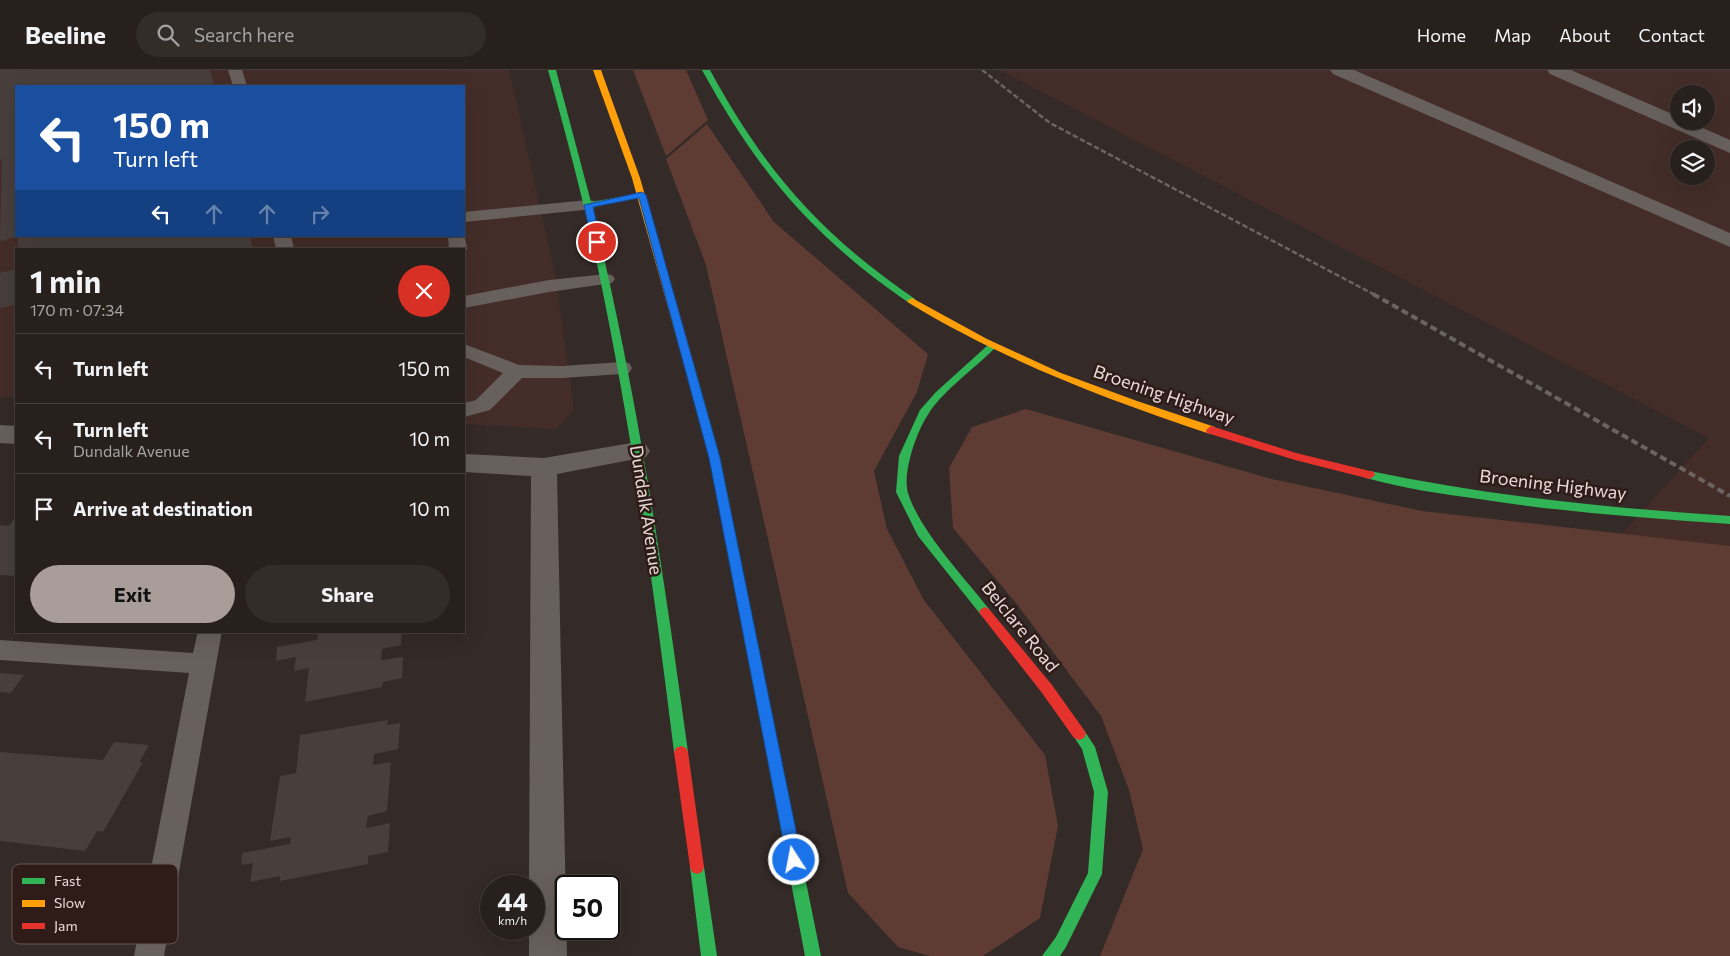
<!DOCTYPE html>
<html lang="en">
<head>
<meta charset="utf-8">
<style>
	body { margin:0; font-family:Commissioner,sans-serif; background:#332d2a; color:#f1f3f6; height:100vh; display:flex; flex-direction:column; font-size:19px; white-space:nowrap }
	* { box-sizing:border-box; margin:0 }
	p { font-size:16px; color:#a4a3a4 }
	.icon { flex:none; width:28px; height:28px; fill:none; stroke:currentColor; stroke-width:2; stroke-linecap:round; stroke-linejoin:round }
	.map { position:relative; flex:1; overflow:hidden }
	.sheet { position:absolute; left:15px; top:178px; width:450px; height:385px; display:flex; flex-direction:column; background:#27201d; border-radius:0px; box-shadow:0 5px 20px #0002,0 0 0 1px #433e3b }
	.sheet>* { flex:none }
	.top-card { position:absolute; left:15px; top:15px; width:450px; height:152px; border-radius:0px; box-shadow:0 5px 20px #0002,0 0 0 1px #433e3b; background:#1a4fa0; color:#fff; overflow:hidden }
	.buttons { position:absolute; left:1670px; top:15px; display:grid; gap:10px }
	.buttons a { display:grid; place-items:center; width:45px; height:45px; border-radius:50%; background:#27201d; box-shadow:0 5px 20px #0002,0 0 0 1px #433e3b; font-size:25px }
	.speed { position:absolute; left:480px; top:805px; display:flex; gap:10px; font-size:25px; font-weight:700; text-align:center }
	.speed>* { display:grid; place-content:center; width:65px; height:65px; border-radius:50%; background:#27201d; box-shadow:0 5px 20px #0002,0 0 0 1px #433e3b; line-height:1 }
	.speed small { font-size:12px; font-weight:400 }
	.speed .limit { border:2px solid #111; border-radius:8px; background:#fff; color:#111 }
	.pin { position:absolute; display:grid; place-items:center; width:42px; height:42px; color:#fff; margin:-21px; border:2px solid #fff; border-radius:50%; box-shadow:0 1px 5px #0007 }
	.me { position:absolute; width:55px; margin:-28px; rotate:349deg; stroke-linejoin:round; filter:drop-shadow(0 0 4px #0008) }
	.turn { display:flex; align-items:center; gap:18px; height:105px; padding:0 15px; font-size:22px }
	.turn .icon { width:65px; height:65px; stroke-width:2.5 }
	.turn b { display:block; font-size:35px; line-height:42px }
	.lanes { display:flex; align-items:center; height:48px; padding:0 15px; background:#0003; justify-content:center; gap:25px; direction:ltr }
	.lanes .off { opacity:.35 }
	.round { display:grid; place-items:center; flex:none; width:52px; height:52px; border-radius:26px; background:#332d2a }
	.summary { display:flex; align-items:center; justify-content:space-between; height:85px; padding:0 15px }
	h1 { font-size:30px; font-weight:700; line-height:38px }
	.primary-button { display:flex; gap:10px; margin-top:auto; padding:10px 15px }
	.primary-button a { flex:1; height:58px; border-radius:30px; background:#a99d99; color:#111; font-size:20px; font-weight:700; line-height:58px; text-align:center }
	.primary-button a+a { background:#332d2a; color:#f1f3f6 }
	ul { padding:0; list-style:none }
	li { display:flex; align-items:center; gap:15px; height:70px; padding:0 15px; border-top:1px solid #433e3b }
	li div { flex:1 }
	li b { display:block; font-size:19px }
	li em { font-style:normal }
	header { display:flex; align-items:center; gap:30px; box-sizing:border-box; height:70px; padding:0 25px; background:#27201d; border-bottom:1px solid #433e3b }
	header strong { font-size:24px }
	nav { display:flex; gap:28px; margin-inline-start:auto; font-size:18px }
	.search { width:350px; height:45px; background:#332d2a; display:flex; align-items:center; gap:12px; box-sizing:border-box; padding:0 18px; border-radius:28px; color:#a4a3a4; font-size:19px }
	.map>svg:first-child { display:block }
	.built { fill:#442d28; fill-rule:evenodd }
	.green { fill:#5e3b33 }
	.building { fill:#483f3d }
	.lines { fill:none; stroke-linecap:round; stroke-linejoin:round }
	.lane { fill:#68605d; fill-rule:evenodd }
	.street { fill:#68605d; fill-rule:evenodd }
	.fast { fill:#30b455; fill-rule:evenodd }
	.slow { fill:#ff9f0a; fill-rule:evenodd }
	.jam { fill:#e5322d; fill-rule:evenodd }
	.rail-far1 { stroke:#6b6562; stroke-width:2.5; stroke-dasharray:5.5 2.5; stroke-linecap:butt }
	.rail { stroke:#6b6562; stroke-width:4; stroke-dasharray:7 4; stroke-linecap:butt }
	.route { fill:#1a73e8; stroke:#114b97 }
	.labels { text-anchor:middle; stroke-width:5; stroke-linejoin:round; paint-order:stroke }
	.street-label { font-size:18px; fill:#e8dbd7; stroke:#2f1c18 }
	.key { fill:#2f1c18; stroke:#665551; stroke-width:1 }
	.key-label { font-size:14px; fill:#e8dbd7 }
</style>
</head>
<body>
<header>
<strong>Beeline</strong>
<div class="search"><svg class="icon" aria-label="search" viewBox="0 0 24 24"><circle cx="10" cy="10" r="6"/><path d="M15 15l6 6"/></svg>Search here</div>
<nav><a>Home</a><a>Map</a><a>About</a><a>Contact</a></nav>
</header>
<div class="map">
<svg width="1730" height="886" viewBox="0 0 1730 886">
	<rect width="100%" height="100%" fill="#342a27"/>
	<path class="built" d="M0,0H509L555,203L574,339L556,359L464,354V179H16V328L0,327ZM16,16H464V166H16Z
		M1000,0H1730V886H1239L1709,368ZM1679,24H1706V51H1679ZM1679,79H1706V106H1679Z"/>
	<path class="green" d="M633,0H686L708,50L666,86Z
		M707,54L774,152L928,284L917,322L874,401L887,459L924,530L1045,685L1058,756L1040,848L983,886H930L898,877L848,823L706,195L666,89Z
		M1026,339L1272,409L1422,441L1730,476V886H1100L1143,779L1129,720L1101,646L1016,533L953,458L949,398L972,357Z"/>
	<path class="building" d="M0,0H210L214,16H16V167L0,171L2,89L0,90Z
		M18,166H250L253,179H18Z
		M16,199V234L0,238V203Z
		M16,446V506L0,505V455L9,456Z
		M318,561H402L401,575L382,579L381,590L403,587L402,608L383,612L382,617L305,632L309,598L294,601L296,587L276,591L277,577L317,570Z
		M0,603L24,605L11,623L0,622Z
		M388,650L387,655L400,653L398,679L374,684L373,695L391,692L387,741L368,746L366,758L390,753L388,782L368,786V794L280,811V806L250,812L253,793L241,795L242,783L290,774L291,767L270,771L280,706L296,703L300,665Z
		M114,672L149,675L139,693L143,692L103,762L97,761L85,781L0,771V682L103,690Z"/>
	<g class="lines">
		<path class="lane" d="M228,0H242L247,16H233Z
			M588,130L594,131L596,135L594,139L464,152V142Z
			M464,163L467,179L464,183V179H449L448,166H464Z
			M273,166H291L294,179H276Z
			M606,204L612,205L615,209L612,213L549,222L464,238V226L549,210Z
			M464,274L519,295L562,296L622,292L629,293L632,298L629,303L622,304L562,308H522L490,340L464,347V333L476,330L503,303L464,287Z
			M198,561H222L164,886H134L189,603L0,590V570L193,583Z"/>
		<path class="street" d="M1330,0H1354L1730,163V177L1333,4Z
			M1547,0H1571L1679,47V51H1687L1730,70V83L1550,4Z
			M0,355L16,356V374L0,373Z
			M637,372L646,375L650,381L646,387L557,404L567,886H529V859H534V816H529L531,406L464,402V384L544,388Z"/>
		<path class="fast" d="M548,0H556L591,132L642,123L646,125L642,127L592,137C636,316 663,499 688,682L686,686L681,688L676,686L674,682C654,519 631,355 597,194C583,129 566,64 548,0Z
			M702,0H710C765,101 820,164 915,229V233H909C813,167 758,102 702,0Z
			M991,274L996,277L994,279C975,298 943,321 929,343C917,360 902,403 908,423C920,461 964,507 989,539L991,542L989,545L985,547L981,545L918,466L896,422L899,386L920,340L936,322L988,275Z
			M688,288L693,291L720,388L821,886H805L710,388L683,291Z
			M1370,401C1489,426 1609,438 1730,446V454C1646,448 1562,442 1479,429C1441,424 1402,418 1366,408L1365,405L1366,402Z
			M1079,658L1084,660L1095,677L1108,722L1102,804L1066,877L1060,886H1042L1056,867L1088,803L1094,722L1082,679L1072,664L1074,660Z
			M697,790L702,792L704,797L717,886H701L690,797L692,792Z"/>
		<path class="slow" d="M593,0H601L640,108L693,291L691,293H685L683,291L632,108Z
			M912,228L987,269L1061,303L1137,331L1215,357L1216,360L1211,364L1207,363C1103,328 1003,290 909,233L907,231Z"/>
		<path class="jam" d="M1211,356L1296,383L1374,402L1375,405L1370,409L1295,390L1207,363L1206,360Z
			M985,537L989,539L1052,615L1084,660L1086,664L1084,668L1079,670L1074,668L1042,623L981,545L979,542L981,539Z
			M681,676L686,678L688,682L704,797L702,802L697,804L692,802L690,797L674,682L676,678Z"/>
		<path class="rail-far1" d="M982,0L1050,53L1375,225"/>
		<path class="rail" d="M1373,224L1730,426"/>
	</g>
	<path class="route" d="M642,122L646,125L720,388L802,790L799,795L794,797L789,795L787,790L709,388L639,128L593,137L601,172L597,175L592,172L584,135Z"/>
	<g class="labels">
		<g class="street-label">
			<text transform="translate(1164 325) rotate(19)" y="6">Broening Highway</text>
			<text transform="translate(1553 415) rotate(7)" y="6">Broening Highway</text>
			<text transform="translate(646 440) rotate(81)" y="6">Dundalk Avenue</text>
			<text transform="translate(1020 557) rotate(51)" y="6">Belclare Road</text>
		</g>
	</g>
	<rect x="12" y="794" width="166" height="80" rx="8" class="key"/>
	<rect x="22" y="808" width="23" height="6" fill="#30b455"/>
	<rect x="22" y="830" width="23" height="7" fill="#ff9f0a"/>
	<rect x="22" y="853" width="23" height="6" fill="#e5322d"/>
	<g class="key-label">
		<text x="54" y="816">Fast</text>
		<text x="54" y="838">Slow</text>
		<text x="54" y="861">Jam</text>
	</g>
</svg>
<div class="buttons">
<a><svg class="icon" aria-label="sound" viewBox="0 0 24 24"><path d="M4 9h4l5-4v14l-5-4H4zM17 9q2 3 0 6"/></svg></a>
<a><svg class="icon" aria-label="layers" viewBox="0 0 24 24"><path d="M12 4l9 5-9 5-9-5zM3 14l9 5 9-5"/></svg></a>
</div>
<div class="speed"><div>44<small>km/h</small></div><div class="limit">50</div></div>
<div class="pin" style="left:597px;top:172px;background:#d93025"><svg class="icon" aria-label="arrive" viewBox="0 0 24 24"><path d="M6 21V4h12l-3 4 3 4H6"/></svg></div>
<svg class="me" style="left:794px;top:790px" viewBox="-20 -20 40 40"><circle r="17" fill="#1a73e8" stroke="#fff" stroke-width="3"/><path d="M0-11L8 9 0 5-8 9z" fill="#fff"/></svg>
<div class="top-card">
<div class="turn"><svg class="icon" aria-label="left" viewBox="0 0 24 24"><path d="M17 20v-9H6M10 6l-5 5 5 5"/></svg><div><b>150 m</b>Turn left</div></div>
<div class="lanes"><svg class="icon" aria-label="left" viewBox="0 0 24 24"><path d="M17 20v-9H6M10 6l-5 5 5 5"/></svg><svg class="icon off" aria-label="ahead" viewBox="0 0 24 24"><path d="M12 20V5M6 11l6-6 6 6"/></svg><svg class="icon off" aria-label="ahead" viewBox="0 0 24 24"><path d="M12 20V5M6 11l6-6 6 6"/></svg><svg class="icon off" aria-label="right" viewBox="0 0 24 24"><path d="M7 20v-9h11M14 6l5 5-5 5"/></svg></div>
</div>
<section class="sheet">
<div class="summary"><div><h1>1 min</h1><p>170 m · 07:34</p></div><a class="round" style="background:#d93025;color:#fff"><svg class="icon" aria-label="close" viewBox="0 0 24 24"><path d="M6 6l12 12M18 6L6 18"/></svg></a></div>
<ul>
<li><svg class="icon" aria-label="left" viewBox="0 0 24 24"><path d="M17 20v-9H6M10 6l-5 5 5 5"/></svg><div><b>Turn left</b></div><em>150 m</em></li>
<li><svg class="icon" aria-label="left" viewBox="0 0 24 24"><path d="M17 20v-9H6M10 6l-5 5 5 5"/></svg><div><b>Turn left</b><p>Dundalk Avenue</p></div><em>10 m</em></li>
<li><svg class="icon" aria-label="arrive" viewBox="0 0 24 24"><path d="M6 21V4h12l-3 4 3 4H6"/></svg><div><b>Arrive at destination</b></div><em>10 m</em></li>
</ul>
<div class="primary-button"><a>Exit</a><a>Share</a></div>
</section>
</div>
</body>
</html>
